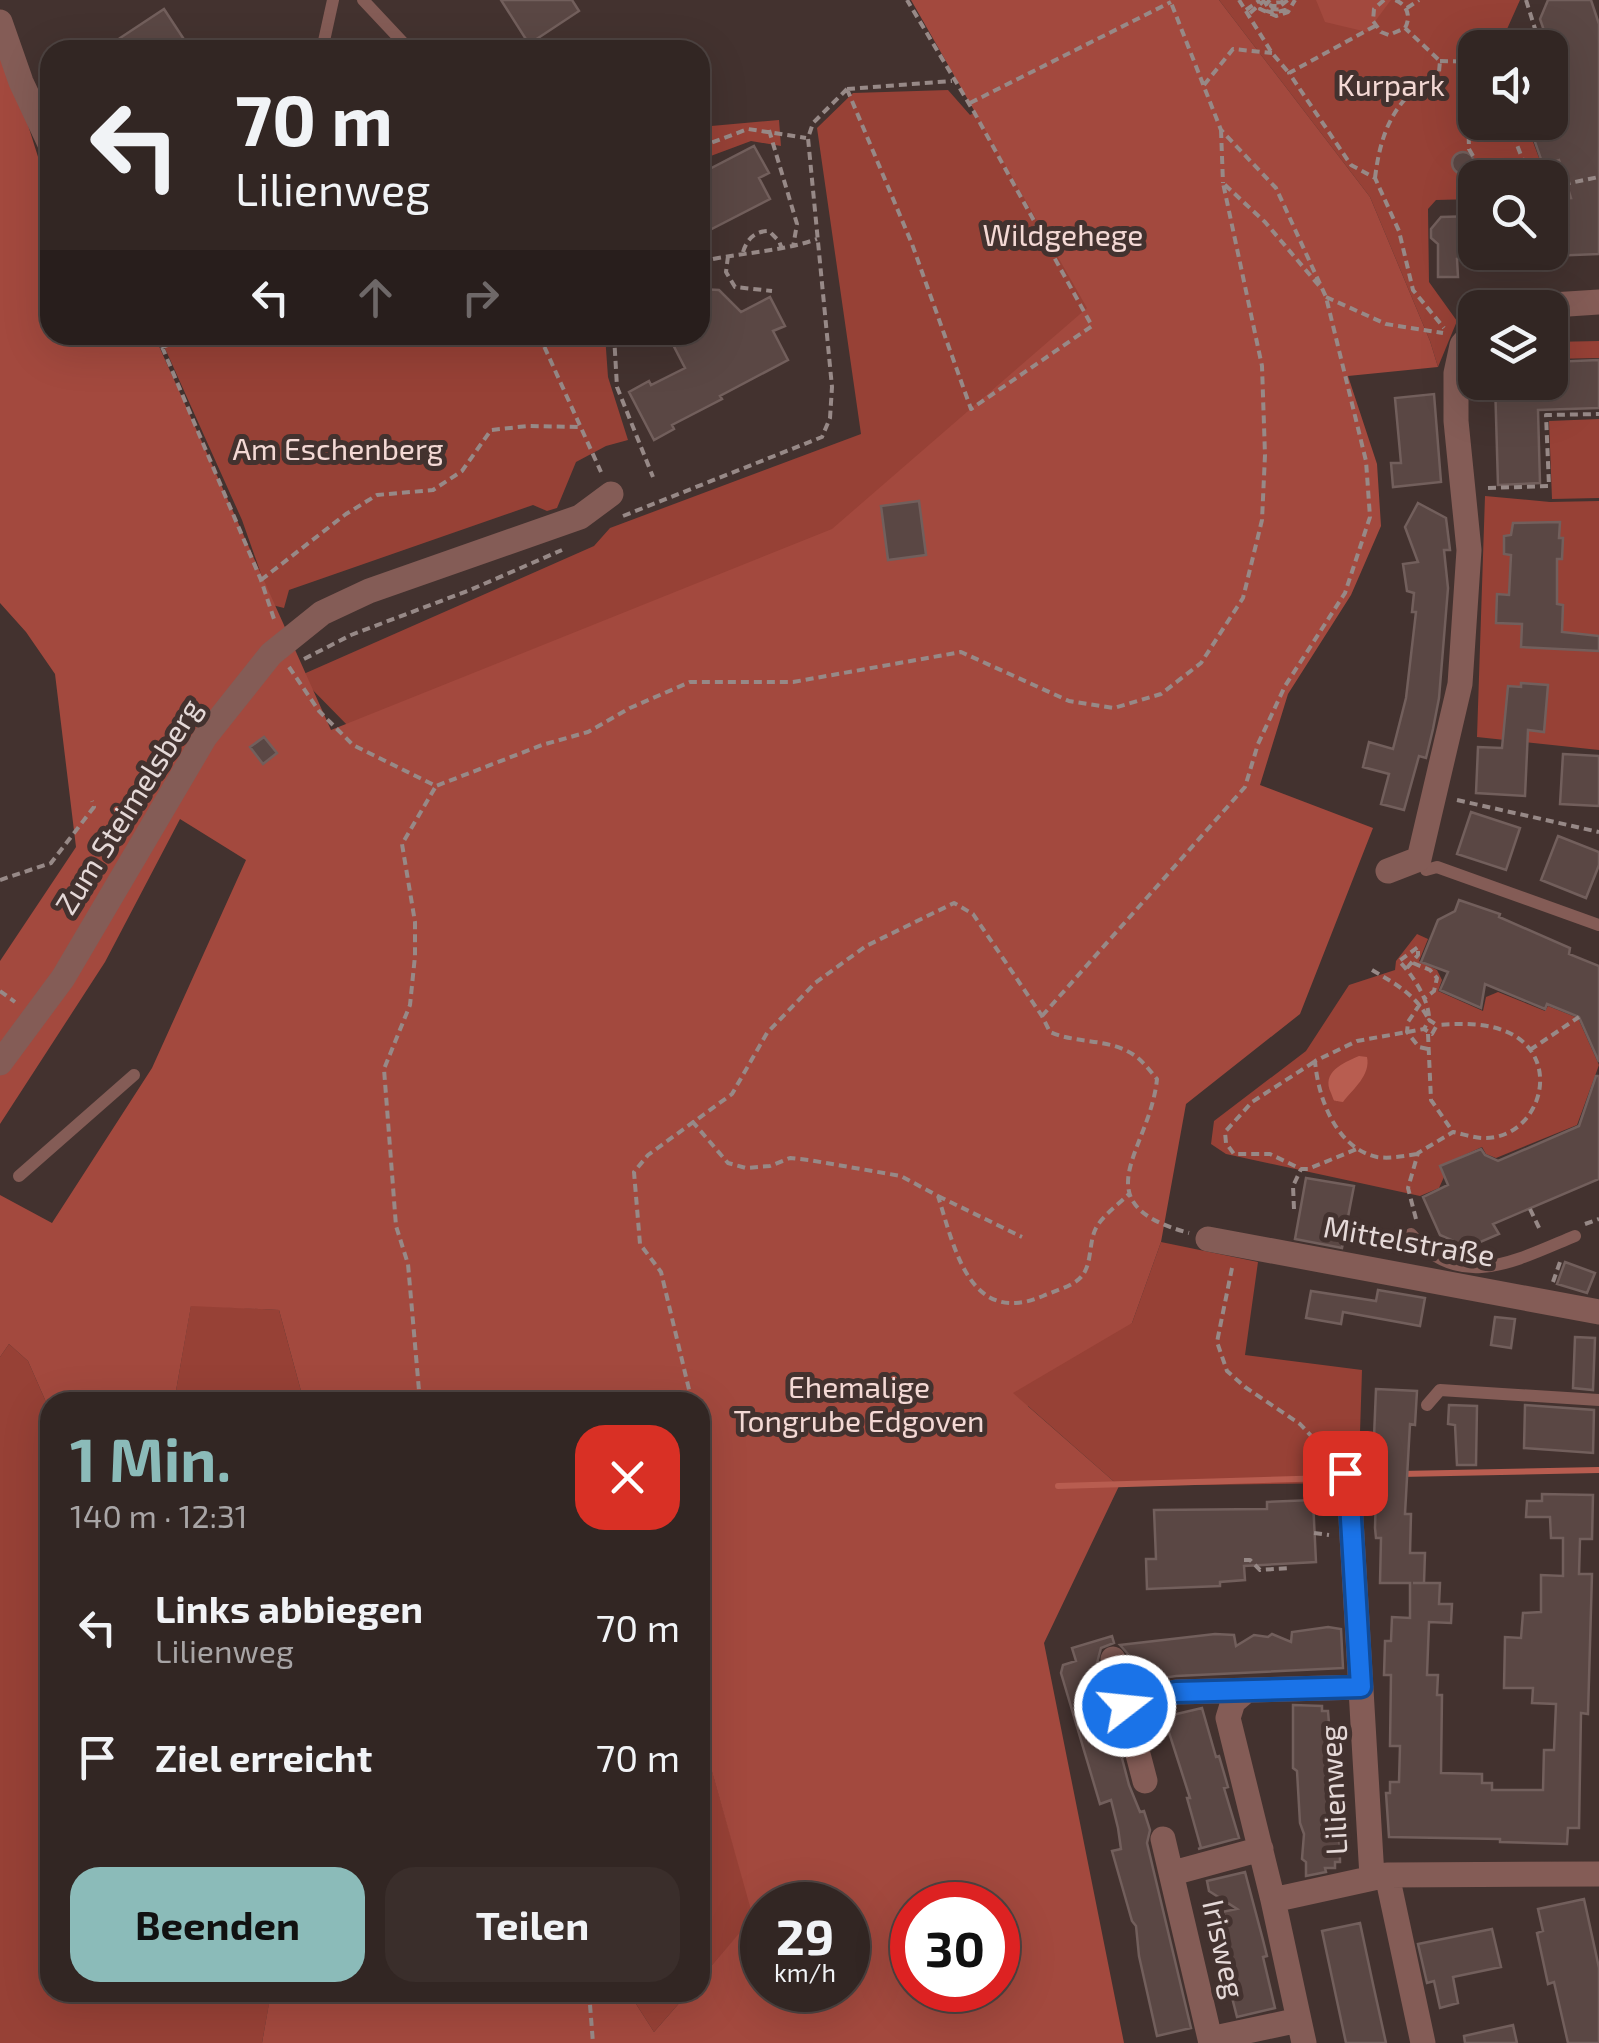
<!DOCTYPE html>
<html lang="de">
<head>
<meta charset="utf-8">
<style>
	body { margin:0; font-family:"Exo 2",sans-serif; background:#3a2e2b; color:#f1f3f6; height:100vh; display:flex; flex-direction:column; font-size:38px; white-space:nowrap }
	* { box-sizing:border-box; margin:0 }
	p { font-size:32px; color:#a8a5a6 }
	.icon { flex:none; width:55px; height:55px; fill:none; stroke:currentColor; stroke-width:2; stroke-linecap:round; stroke-linejoin:round }
	.map { position:relative; flex:1; overflow:hidden }
	.panel { position:absolute; left:40px; top:1392px; width:670px; height:610px; display:flex; flex-direction:column; background:#322623; border-radius:30px; box-shadow:0 10px 40px #0002,0 0 0 2px #4d4341 }
	.panel>* { flex:none }
	.top-card { position:absolute; left:40px; top:40px; width:670px; height:305px; border-radius:30px; box-shadow:0 10px 40px #0002,0 0 0 2px #4d4341; background:#322623; color:#f1f3f6; overflow:hidden }
	.buttons { position:absolute; left:1458px; top:30px; display:grid; gap:20px }
	.buttons a { display:grid; place-items:center; width:110px; height:110px; border-radius:20px; background:#322623; box-shadow:0 10px 40px #0002,0 0 0 2px #4d4341; font-size:50px }
	.speed { position:absolute; left:740px; top:1882px; display:flex; gap:20px; font-size:50px; font-weight:700; text-align:center }
	.speed>* { display:grid; place-content:center; width:130px; height:130px; border-radius:50%; background:#322623; box-shadow:0 10px 40px #0002,0 0 0 2px #4d4341; line-height:1 }
	.speed small { font-size:25px; font-weight:400 }
	.speed .limit { border:15px solid #d22; background:#fff; color:#111 }
	.pin { position:absolute; display:grid; place-items:center; width:85px; height:85px; color:#fff; margin:-42px; border-radius:20px; box-shadow:0 5px 15px #0006 }
	.me { position:absolute; width:110px; margin:-55px; rotate:74deg; stroke-linejoin:round; filter:drop-shadow(0 0 8px #0008) }
	.turn { display:flex; align-items:center; gap:35px; height:210px; padding:0 30px; font-size:45px }
	.turn .icon { width:130px; height:130px; stroke-width:2.5 }
	.turn b { display:block; font-size:70px; line-height:85px }
	.lanes { display:flex; align-items:center; height:95px; padding:0 30px; background:#0003; justify-content:center; gap:50px; direction:ltr }
	.lanes .off { opacity:.35 }
	.round { display:grid; place-items:center; flex:none; width:105px; height:105px; border-radius:30px; background:#3a2e2b }
	.summary { display:flex; align-items:center; justify-content:space-between; height:170px; padding:0 30px }
	h1 { font-size:60px; font-weight:700; line-height:75px; color:#8bbbb9 }
	.primary-button { display:flex; gap:20px; margin-top:auto; padding:20px 30px }
	.primary-button a { flex:1; height:115px; border-radius:30px; background:#8bbbb9; color:#111; font-size:40px; font-weight:700; line-height:115px; text-align:center }
	.primary-button a+a { background:#3a2e2b; color:#f1f3f6 }
	ul { padding:0; list-style:none }
	li { display:flex; align-items:center; gap:30px; height:130px; padding:0 30px }
	li div { flex:1 }
	li b { display:block; font-size:38px }
	li em { font-style:normal }
	.map>svg:first-child { display:block }
	.green { fill:#974136; fill-rule:evenodd }
	.forest { fill:#a3493e; fill-rule:evenodd }
	.water { fill:#b85d50 }
	.lines { fill:none; stroke-linecap:round; stroke-linejoin:round }
	.stream { stroke:#b85d50; stroke-width:6 }
	.building { fill:#5a4744; stroke:#725f5c; stroke-width:2.5 }
	.path { stroke:#978987; stroke-width:4; stroke-dasharray:8 5; stroke-linecap:butt }
	.service { stroke:#845c56; stroke-width:12 }
	.minor { stroke:#845c56; stroke-width:25 }
	.route-casing { stroke:#114b97; stroke-width:25 }
	.route { stroke:#1a73e8; stroke-width:18 }
	.labels { text-anchor:middle; stroke-width:10; stroke-linejoin:round; paint-order:stroke }
	.park-label { font-size:30px; fill:#f4d9d5; stroke:#43322f }
	.street-label { font-size:30px; fill:#e5d9d8; stroke:#43322f }
</style>
</head>
<body>
<div class="map">
<svg width="1599" height="2043" viewBox="0 0 1599 2043">
	<rect width="100%" height="100%" fill="#43322f"/>
	<path class="green" d="M1219,0H1520L1499,47L1475,48V122L1526,123L1542,166L1557,161L1562,177L1588,169L1590,195L1550,196V178H1475V199L1436,200L1428,209L1429,282L1457,321L1438,367L1430,341L1370,197Z
		M1152,24L1244,414L353,731L299,676L594,546L610,528L861,434L817,128L853,93L948,90L970,115Z
		M779,120L781,146L751,141L700,160V127Z
		M159,335H605L608,377L628,440L606,446L576,462L557,508L547,511L533,505L289,590L284,608L272,605L242,520Z
		M1599,341V358L1550,359V342Z
		M1599,419V498L1552,499L1549,421Z
		M1485,496L1550,502L1599,501V750L1477,737Z
		M1417,934L1428,939L1419,961L1437,970L1442,980L1438,991L1483,1011L1486,997L1498,992L1545,1011L1548,1006L1578,1018L1599,1065L1577,1125L1496,1158L1486,1154L1482,1147L1440,1166L1444,1177L1439,1188L1420,1196L1226,1154L1211,1144L1214,1121L1306,1051L1349,985L1395,970L1396,961Z
		M1161,1242L1258,1262L1245,1355L1362,1370L1359,1464L1341,1483L1119,1486L1028,1406L997,1496L1119,2043L762,1990H848V1905L700,1402L1132,1323ZM912,1905H998V1990H912Z
		M191,1305L279,1310L304,1402H174Z
		M9,1344L28,1361L50,1411V1992L271,1993L262,2043H0V1357Z
		M700,1729L754,1917L700,1979Z
		M629,1993H688L654,2032Z"/>
	<path class="forest" d="M911,0H1219L1370,197L1430,341L1438,367L1348,376L1377,464L1381,526L1351,595L1288,694L1260,785L1373,828L1300,1014L1186,1104L1161,1242L1132,1323L1013,1393L1119,1486L1044,1643L1124,2043H262L271,1992L629,1993L654,2032L688,1993L700,1992V1979L753,1917L700,1729V1402H304L279,1310L191,1306L174,1402H50V1411L28,1361L9,1344L0,1357V1195L52,1223L152,1068L246,860L180,819L105,962L0,1124V961L76,847L55,674L26,632L0,603V36L39,160L50,174V335H154L331,730L832,529L1087,308ZM762,1905H848V1990H762ZM912,1905H998V1990H912Z
		M1316,0H1391L1367,32L1325,22Z"/>
	<path class="water" d="M1359,1056L1367,1057C1371,1075 1353,1089 1343,1102C1332,1100 1335,1103 1331,1093C1321,1072 1343,1063 1359,1056Z"/>
	<g class="lines">
		<path class="stream" d="M1400,1474L1599,1470
			M1058,1486L1331,1478"/>
	</g>
	<path class="building" d="M501,0H572L579,11L529,44Z
		M1548,0H1591L1599,24V254L1550,256V199L1571,198L1559,160L1543,165L1528,122H1550V48L1540,19Z
		M164,9L191,50H128L120,38Z
		M754,146L769,173L759,178L770,199L700,235V174Z
		M1452 163a11 11 0 1 1 22 0a11 11 0 1 1-22 0Z
		M1475,216V258L1457,259L1458,277H1438V244L1431,238V229L1441,217Z
		M700,289L719,290L741,312L770,297L785,326L773,331L788,360L720,396L722,399L672,425L674,429L654,440L629,392L649,381L651,385L685,368L668,335H700Z
		M1599,360V408L1538,410L1540,483L1498,485L1495,382H1550V362Z
		M1434,394L1441,482L1393,487L1391,463H1401L1395,398Z
		M919,501L926,555L888,560L881,506Z
		M1418,503L1446,518L1450,550H1444L1448,588L1439,698L1433,729L1426,758L1419,756L1404,810L1381,804L1389,774L1363,767L1369,742L1393,749L1406,698L1416,612H1412L1414,593L1407,591L1403,564L1418,562L1405,527Z
		M1560,522L1559,538H1563L1562,559H1557V604L1563,605L1562,632L1599,636V651L1521,647L1522,624L1496,623L1497,594L1509,595L1511,555L1504,554V536L1511,535L1513,523Z
		M1521,683L1548,685L1544,732L1528,730L1525,796L1476,793L1478,747L1502,748L1508,686L1521,687Z
		M264,737L277,753L263,764L250,747Z
		M1563,754L1599,756V806L1560,804Z
		M1471,812L1520,828L1506,870L1457,854Z
		M1558,836L1599,852V865L1586,898L1541,880Z
		M1459,900L1500,914L1499,917L1570,948L1569,954L1599,966V1062L1579,1017L1547,1004L1545,1009L1485,984L1481,1008L1440,990L1448,972L1421,962L1438,920L1455,911Z
		M1596,1076H1599V1179L1493,1224L1499,1234L1462,1250L1458,1243L1440,1235L1423,1197L1448,1185L1440,1166L1481,1149L1485,1155L1498,1161L1579,1126Z
		M1306,1178L1354,1186L1342,1248L1295,1239Z
		M1565,1262L1595,1273L1587,1293L1557,1284Z
		M1378,1290L1425,1298L1420,1326L1343,1312L1341,1324L1306,1318L1311,1291L1376,1301Z
		M1495,1317L1515,1319L1511,1348L1491,1345Z
		M1575,1337L1595,1338L1593,1390L1573,1388Z
		M1376,1389L1417,1391L1415,1425L1410,1424L1405,1514H1411L1410,1553H1425L1424,1583H1413H1440L1439,1604H1452L1451,1623L1429,1622L1427,1675H1438L1437,1695H1442L1441,1773L1482,1774V1783H1492V1790H1543L1544,1750H1554L1556,1704L1532,1703L1533,1688H1504L1505,1637L1521,1638L1523,1613L1541,1612V1575L1563,1576V1538H1551L1550,1517H1526L1527,1501H1542V1494L1593,1495L1592,1539H1580L1579,1574H1592L1588,1714L1581,1713L1579,1828H1568L1567,1844L1500,1842V1839L1389,1837L1386,1793H1390V1782H1399L1400,1746H1390L1391,1675H1384L1385,1641H1391L1392,1617L1410,1618V1583H1380L1381,1538H1376L1375,1528L1377,1461H1373Z
		M1449,1405L1477,1406L1476,1465H1457L1455,1425L1448,1424Z
		M1525,1405L1594,1410L1593,1453L1524,1448Z
		M1313,1500L1316,1562L1244,1566L1245,1580L1220,1582V1586L1147,1589L1146,1559H1156L1154,1510L1267,1509V1502Z
		M1328,1627L1341,1629L1343,1668L1176,1676L1136,1682L1128,1654L1120,1645L1215,1634L1234,1635L1236,1646L1254,1635L1268,1637L1272,1634L1291,1642L1292,1632Z
		M1112,1636L1114,1643L1101,1648L1097,1663L1129,1785L1140,1812L1144,1811L1150,1830L1147,1843L1191,2028L1157,2036L1139,1956L1136,1926L1132,1921L1112,1851L1121,1849L1118,1828L1111,1800L1100,1804L1061,1673L1063,1665L1076,1661L1072,1648Z
		M1293,1705L1322,1706V1711H1328L1335,1801L1339,1813L1340,1862H1335V1868H1325L1326,1872L1306,1876V1862L1302,1859L1304,1834L1300,1823L1297,1771L1293,1768Z
		M1202,1708L1216,1757L1219,1756L1224,1773L1228,1787L1224,1788L1239,1838L1198,1849L1201,1848L1187,1798H1190L1164,1717Z
		M1245,1872L1263,1940L1267,1956L1263,1957L1275,2008L1237,2017L1224,1966L1228,1965L1221,1932H1217L1212,1914L1237,1909L1209,1891L1207,1881Z
		M1584,1899L1599,1968V2043H1568L1554,1982L1548,1984L1537,1933L1543,1931L1538,1909Z
		M1360,1923L1373,1984L1386,2043H1346L1322,1931Z
		M1492,1929L1501,1967L1453,1977L1458,2003L1440,2008L1434,1981L1427,1983L1418,1944Z
		M1513,2025L1517,2043H1465L1464,2036Z"/>
	<g class="lines">
		<path class="path" d="M1239,0L1272,53L1289,73
			M1270,0L1266,4L1269,9L1285,10L1273,13L1260,9L1276,16L1288,12L1295,0
			M1281,0L1282,2L1272,3L1271,6H1280L1288,0
			M1384,0L1374,9L1373,21L1381,32L1389,35L1405,28C1411,17 1408,5 1395,0
			M1526,0L1537,35
			M1407,8L1419,0
			M1246,10L1260,0
			M1250,13L1265,0
			M1375,26L1289,73L1351,165L1375,178L1399,231L1413,290L1444,328
			M1502,48L1537,35L1545,48
			M1440,61L1475,62
			M1204,85L1233,49L1272,53
			M847,89L912,244L971,409L1092,326L974,112L907,0
			M847,89L952,81
			M970,103L1171,2
			M1468,110L1469,149L1476,161
			M1508,122L1528,173L1542,178
			M1469,125L1513,135
			M769,130L797,224L793,247
			M1221,130L1223,183
			M700,147L748,129L806,138
			M1473,162L1528,173
			M1375,178C1381,129 1395,98 1439,72L1440,61L1405,28
			M1550,180L1565,184L1599,177
			M743,252C747,239 755,231 769,231L779,241L782,249
			M728,256L726,272L735,287L772,291
			M713,259C749,252 783,251 817,239
			M1326,297L1386,324L1443,333
			M157,335L261,580L275,622
			M539,335L601,472
			M614,335L617,387L653,477
			M162,347L198,335
			M1488,488L1549,486L1546,415L1599,414
			M623,516L822,437L830,418L832,387L808,138L813,123L847,89
			M261,580L346,514L377,495L433,490L462,471L491,430L528,426L579,427
			M304,659L351,635L470,590L562,550
			M289,667L319,711L353,745L436,786L542,745L588,732L630,708L690,682H793L961,652L1069,701L1114,708L1161,694L1201,663L1243,598L1262,520L1265,455L1262,366L1223,183L1265,222L1321,288
			M1457,800L1599,832
			M0,880L51,863L94,807L92,801
			M1413,963L1430,970L1437,978L1434,991L1425,998
			M1407,968L1418,955V947L1399,961C1412,974 1430,1001 1429,1020
			M1372,970C1396,984 1416,995 1429,1020
			M0,991L15,1002
			M1420,1004L1408,1022L1407,1032L1419,1047L1428,1049
			M1042,1016L1245,787L1258,744L1285,686L1345,593L1370,517L1366,461L1326,297L1276,188L1221,130L1170,0
			M1428,1034L1431,1100L1453,1132
			M1530,1050L1579,1017
			M1314,1062L1252,1102L1225,1132L1226,1143L1234,1154H1270L1301,1169H1308L1357,1149
			M692,1121L728,1163L746,1168L770,1166L790,1158L809,1160L901,1176L938,1196C955,1250 970,1327 1043,1296C1054,1291 1070,1287 1079,1279C1093,1267 1088,1243 1096,1228C1103,1215 1119,1204 1129,1194
			M1417,1154C1404,1156 1390,1159 1377,1157C1336,1148 1318,1098 1315,1061L1357,1041L1424,1029L1432,1034L1437,1025L1429,1020L1424,1029
			M938,1196L1022,1237
			M1294,1209L1293,1186L1301,1169
			M1530,1209L1541,1232
			M1416,1219L1408,1188L1418,1153L1453,1132C1463,1134 1474,1138 1484,1138C1534,1139 1560,1073 1522,1041C1499,1022 1465,1023 1437,1025
			M1585,1224L1599,1219
			M1232,1268L1217,1342L1227,1371L1245,1387L1300,1424L1330,1456
			M1553,1282L1560,1262
			M420,1402L408,1264L396,1226L384,1069L410,1005L415,956V922L402,844L436,786
			M692,1402L661,1272L640,1244L634,1172L648,1155L732,1094L767,1033L815,983L866,946L954,903L973,914L1042,1016L1050,1032C1077,1044 1109,1038 1134,1055C1143,1061 1150,1071 1157,1079C1150,1151 1079,1203 1189,1233
			M1314,1533L1329,1535
			M1244,1560H1250L1260,1570L1290,1568
			M589,1992L593,2043"/>
		<path class="service" d="M363,0L410,50
			M322,50L333,0
			M1426,870L1437,867L1599,925
			M19,1176L134,1075
			M1411,1234C1459,1293 1517,1260 1575,1236
			M1427,1405L1440,1390L1599,1400"/>
		<path class="minor" d="M0,22L21,82L50,144
			M1507,308L1599,302
			M1388,871L1419,859L1460,684L1469,550L1456,421V373L1462,345L1475,330
			M0,1063L63,978L205,737L271,654L322,613L369,591L580,517L611,494
			M1208,1239L1599,1312
			M1345,1473L1349,1485L1372,1877
			M1113,1659L1145,1781
			M1246,1691L1233,1702L1228,1718L1273,1900
			M1125,1707L1176,1692L1361,1687
			M1163,1839L1211,2043
			M1173,1873L1261,1849
			M1387,1875L1423,2043
			M1210,2039L1299,2020
			M1304,2043L1273,1900L1387,1875L1599,1874"/>
	</g>
	<g class="lines">
		<defs>
			<path id="route" d="M1125,1706L1176,1692L1361,1687L1349,1485L1345,1473"/>
		</defs>
		<use href="#route" class="route-casing"/>
		<use href="#route" class="route"/>
	</g>
	<g class="labels">
		<g class="park-label">
			<text x="1391" y="96">Kurpark</text>
			<text x="1063" y="246">Wildgehege</text>
			<text x="338" y="460">Am Eschenberg</text>
			<text x="859" y="1398">Ehemalige<tspan x="859" dy="34">Tongrube Edgoven</tspan></text>
		</g>
		<g class="street-label">
			<text transform="translate(129 807) rotate(-58)" y="10">Zum Steimelsberg</text>
			<text transform="translate(1409 1242) rotate(10)" y="10">Mittelstraße</text>
			<text transform="translate(1334 1790) rotate(-93)" y="10">Lilienweg</text>
			<text transform="translate(1223 1949) rotate(77)" y="10">Irisweg</text>
		</g>
	</g>
</svg>
<div class="buttons">
<a><svg class="icon" aria-label="sound" viewBox="0 0 24 24"><path d="M4 9h4l5-4v14l-5-4H4zM17 9q2 3 0 6"/></svg></a>
<a><svg class="icon" aria-label="search" viewBox="0 0 24 24"><circle cx="10" cy="10" r="6"/><path d="M15 15l6 6"/></svg></a>
<a><svg class="icon" aria-label="layers" viewBox="0 0 24 24"><path d="M12 4l9 5-9 5-9-5zM3 14l9 5 9-5"/></svg></a>
</div>
<div class="speed"><div>29<small>km/h</small></div><div class="limit">30</div></div>
<div class="pin" style="left:1345px;top:1473px;background:#d93025"><svg class="icon" aria-label="arrive" viewBox="0 0 24 24"><path d="M6 21V4h12l-3 4 3 4H6"/></svg></div>
<svg class="me" style="left:1125px;top:1706px" viewBox="-20 -20 40 40"><circle r="17" fill="#1a73e8" stroke="#fff" stroke-width="3"/><path d="M0-11L8 9 0 5-8 9z" fill="#fff"/></svg>
<div class="top-card">
<div class="turn"><svg class="icon" aria-label="left" viewBox="0 0 24 24"><path d="M17 20v-9H6M10 6l-5 5 5 5"/></svg><div><b>70 m</b>Lilienweg</div></div>
<div class="lanes"><svg class="icon" aria-label="left" viewBox="0 0 24 24"><path d="M17 20v-9H6M10 6l-5 5 5 5"/></svg><svg class="icon off" aria-label="ahead" viewBox="0 0 24 24"><path d="M12 20V5M6 11l6-6 6 6"/></svg><svg class="icon off" aria-label="right" viewBox="0 0 24 24"><path d="M7 20v-9h11M14 6l5 5-5 5"/></svg></div>
</div>
<section class="panel">
<div class="summary"><div><h1>1 Min.</h1><p>140 m · 12:31</p></div><a class="round" style="background:#d93025;color:#fff"><svg class="icon" aria-label="close" viewBox="0 0 24 24"><path d="M6 6l12 12M18 6L6 18"/></svg></a></div>
<ul>
<li><svg class="icon" aria-label="left" viewBox="0 0 24 24"><path d="M17 20v-9H6M10 6l-5 5 5 5"/></svg><div><b>Links abbiegen</b><p>Lilienweg</p></div><em>70 m</em></li>
<li><svg class="icon" aria-label="arrive" viewBox="0 0 24 24"><path d="M6 21V4h12l-3 4 3 4H6"/></svg><div><b>Ziel erreicht</b></div><em>70 m</em></li>
</ul>
<div class="primary-button"><a>Beenden</a><a>Teilen</a></div>
</section>
</div>
</body>
</html>
